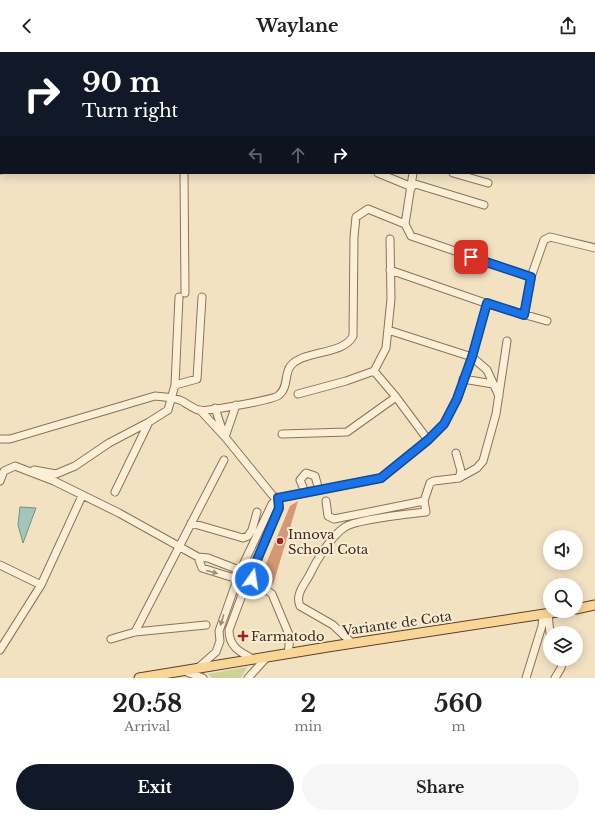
<!DOCTYPE html>
<html lang="en">
<head>
<meta charset="utf-8">
<style>
	body { margin:0; font-family:"Libre Baskerville",serif; background:#f6f6f6; color:#222; height:100vh; display:flex; flex-direction:column; font-size:15px; white-space:nowrap }
	* { box-sizing:border-box; margin:0 }
	p { font-size:13px; color:#767676 }
	.icon { flex:none; width:22px; height:22px; fill:none; stroke:currentColor; stroke-width:2; stroke-linecap:round; stroke-linejoin:round }
	.map { position:relative; height:626px; overflow:hidden }
	.details { display:flex; flex-direction:column; background:#fff; flex:1 }
	.details>* { flex:none }
	.banner { position:absolute; left:0px; top:0px; width:595px; height:122px; box-shadow:0 2px 10px #0003; background:#111827; color:#fff; overflow:hidden }
	.fabs { position:absolute; left:543px; top:478px; display:grid; gap:8px }
	.fabs a { display:grid; place-items:center; width:40px; height:40px; border-radius:50%; background:#fff; box-shadow:0 2px 10px #0003; font-size:20px }
	.pin { position:absolute; display:grid; place-items:center; width:34px; height:34px; color:#fff; margin:-17px; border-radius:8px; box-shadow:0 2px 6px #0006 }
	.me { position:absolute; width:44px; margin:-22px; rotate:13deg; stroke-linejoin:round; filter:drop-shadow(0 0 3px #0008) }
	.turn { display:flex; align-items:center; gap:14px; height:84px; padding:0 16px; font-size:18px }
	.turn .icon { width:52px; height:52px; stroke-width:2.5 }
	.turn b { display:block; font-size:28px; line-height:34px }
	.lanes { display:flex; align-items:center; height:38px; padding:0 16px; background:#0003; justify-content:center; gap:20px; direction:ltr }
	.lanes .off { opacity:.35 }
	.eta { display:flex; justify-content:space-evenly; align-items:center; height:68px; text-align:center }
	.eta b { font-size:24px; font-weight:700; line-height:28px }
	.primary-button { display:flex; gap:8px; margin-top:auto; padding:8px 16px }
	.primary-button a { flex:1; height:46px; border-radius:24px; background:#111827; color:#fff; font-size:16px; font-weight:700; line-height:46px; text-align:center }
	.primary-button a+a { background:#f6f6f6; color:#222 }
	header { display:flex; justify-content:space-between; align-items:center; height:52px; padding:0 16px; background:#fff; font-size:18px; font-weight:700 }
	.map>svg:first-child { display:block }
	.green { fill:#cdd295 }
	.water { fill:#a5c5ba; stroke:#6a9488 }
	.building { fill:#d49874 }
	.lines { fill:none; stroke-linecap:round; stroke-linejoin:round }
	.minor-casing { stroke:#8e7257; stroke-width:9 }
	.major-casing { stroke:#5c402c; stroke-width:11 }
	.minor { stroke:#fcefd7; stroke-width:7 }
	.major { stroke:#f9d697; stroke-width:9 }
	.oneway { fill:#9c8d7a }
	.route-casing { stroke:#114b97; stroke-width:10 }
	.route { stroke:#1a73e8; stroke-width:7 }
	.poi-dot { fill:#a42127; stroke:#f9ecd3; stroke-width:1.5 }
	.labels { text-anchor:middle; stroke-width:4; stroke-linejoin:round; paint-order:stroke }
	.poi-label { font-size:13px; fill:#3d2b1d; stroke:#f9ecd3; text-anchor:start }
	.street-label { font-size:13px; fill:#3d2b1d; stroke:#f9ecd3 }
</style>
</head>
<body>
<header><svg class="icon" aria-label="back" viewBox="0 0 24 24"><path d="M15 5l-7 7 7 7"/></svg>Waylane<svg class="icon" aria-label="share" viewBox="0 0 24 24"><path d="M12 15V3M7 8l5-5 5 5M5 13v7h14v-7"/></svg></header>
<div class="map">
<svg width="595" height="626" viewBox="0 0 595 626">
	<rect width="100%" height="100%" fill="#f2e2c2"/>
	<path class="green" d="M247,615L241,626H212L208,622Z"/>
	<path class="water" d="M20,455L36,456L23,491L18,473Z"/>
	<path class="building" d="M298,449L273,533L261,524L290,454Z"/>
	<g class="lines">
		<defs>
			<path id="minor" d="M127,0L130,1
				M4,1V0
				M66,1V0
				M111,1V0
				M211,1L212,0
				M238,1L239,0
				M280,1V0
				M317,1V0
				M369,1L370,0
				M432,1L433,0
				M530,1V0
				M573,1V0
				M0,19L1,14
				M0,118H1
				M184,121L185,241
				M378,121L412,135
				M413,121L405,172L411,184L531,225
				M453,121L488,131
				M412,131L484,153
				M390,218L491,253L547,269
				M487,251L472,305L487,318L499,344
				M524,263L531,225L544,188L550,185L595,196
				M374,319L396,345L428,388
				M463,327L493,332
				M175,333L179,245
				M298,342L346,329L374,319L386,296L391,247L390,187
				M215,356L224,383
				M200,358L225,385L273,444L278,446
				M282,382L347,380L396,345
				M225,385L236,353
				M0,387H10L155,344C165,345 173,345 182,349C187,352 193,356 198,358C204,360 275,348 279,343C291,333 281,316 298,308C314,299 344,301 353,284L354,185L356,165L368,157L405,172
				M34,418L56,422L75,414L109,391L149,370
				M459,426L477,416L483,409L496,362L507,289
				M0,429L4,419L15,414L54,429L119,461L198,505L208,506L239,518
				M115,440L149,370L168,358L175,333L197,327L202,245
				M305,440L300,428L306,421L315,424L319,438
				M326,449L328,464L334,467L424,449
				M191,471L243,486L248,484L252,478L257,460
				M198,505L202,516L234,526
				M0,513L41,533
				M241,517L272,452L278,446L381,426L428,388L444,372L457,347L472,305L388,278
				M251,522L246,518H239L234,526C238,540 254,536 251,522L279,456L278,446
				M252,527L272,542L290,585L288,602
				M245,535L229,578C229,595 240,600 253,607
				M548,562L550,581
				M135,580L224,408
				M111,587L135,580L206,573
				M352,591L333,573L300,554C295,543 304,533 309,524C316,509 331,484 345,475C357,467 409,462 426,460L424,449L430,431L434,429L459,426L461,419L456,401
				M0,598L41,533L82,444
				M199,615L216,600L220,589L219,579L236,531
				M184,619L203,626
				M248,626L267,605
				M526,626L542,574L543,563
				M555,626L561,616L563,607"/>
			<path id="major" d="M576,557L595,553
				M139,626L334,594L564,559"/>
		</defs>
		<use href="#minor" class="minor-casing"/>
		<use href="#major" class="major-casing"/>
		<use href="#minor" class="minor"/>
		<use href="#major" class="major"/>
	</g>
	<defs><path id="oneway-solid" d="M-6-.8H1V-3.2L6.5 0L1 3.2V.8H-6Z"/></defs>
	<g class="oneway">
		<use href="#oneway-solid" transform="translate(212 520) rotate(15)"/>
		<use href="#oneway-solid" transform="translate(222 568) rotate(107)"/>
	</g>
	<g class="lines">
		<defs>
			<path id="route" d="M252,527L251,522L279,456L278,446L381,426L428,388L444,372L457,347L472,305L487,251L524,263L531,225L471,205"/>
		</defs>
		<use href="#route" class="route-casing"/>
		<use href="#route" class="route"/>
	</g>
	<g class="poi-dot">
		<circle cx="280" cy="489" r="4"/>
		<path d="M241 578h4v4h4v4h-4v4h-4v-4h-4v-4h4z"/>
	</g>
	<g class="labels">
		<g class="poi-label">
			<text x="288" y="487">Innova<tspan x="288" dy="15">School Cota</tspan></text>
			<text x="251" y="589">Farmatodo</text>
		</g>
		<g class="street-label">
			<text transform="translate(397 571) rotate(-8)" y="5">Variante de Cota</text>
		</g>
	</g>
</svg>
<div class="fabs">
<a><svg class="icon" aria-label="sound" viewBox="0 0 24 24"><path d="M4 9h4l5-4v14l-5-4H4zM17 9q2 3 0 6"/></svg></a>
<a><svg class="icon" aria-label="search" viewBox="0 0 24 24"><circle cx="10" cy="10" r="6"/><path d="M15 15l6 6"/></svg></a>
<a><svg class="icon" aria-label="layers" viewBox="0 0 24 24"><path d="M12 4l9 5-9 5-9-5zM3 14l9 5 9-5"/></svg></a>
</div>
<div class="pin" style="left:471px;top:205px;background:#d93025"><svg class="icon" aria-label="arrive" viewBox="0 0 24 24"><path d="M6 21V4h12l-3 4 3 4H6"/></svg></div>
<svg class="me" style="left:252px;top:527px" viewBox="-20 -20 40 40"><circle r="17" fill="#1a73e8" stroke="#fff" stroke-width="3"/><path d="M0-11L8 9 0 5-8 9z" fill="#fff"/></svg>
<div class="banner">
<div class="turn"><svg class="icon" aria-label="right" viewBox="0 0 24 24"><path d="M7 20v-9h11M14 6l5 5-5 5"/></svg><div><b>90 m</b>Turn right</div></div>
<div class="lanes"><svg class="icon off" aria-label="left" viewBox="0 0 24 24"><path d="M17 20v-9H6M10 6l-5 5 5 5"/></svg><svg class="icon off" aria-label="ahead" viewBox="0 0 24 24"><path d="M12 20V5M6 11l6-6 6 6"/></svg><svg class="icon" aria-label="right" viewBox="0 0 24 24"><path d="M7 20v-9h11M14 6l5 5-5 5"/></svg></div>
</div>
</div>
<section class="details">
<div class="eta">
<div><b>20:58</b><p>Arrival</p></div>
<div><b>2</b><p>min</p></div>
<div><b>560</b><p>m</p></div>
</div>
<div class="primary-button"><a>Exit</a><a>Share</a></div>
</section>
</body>
</html>
